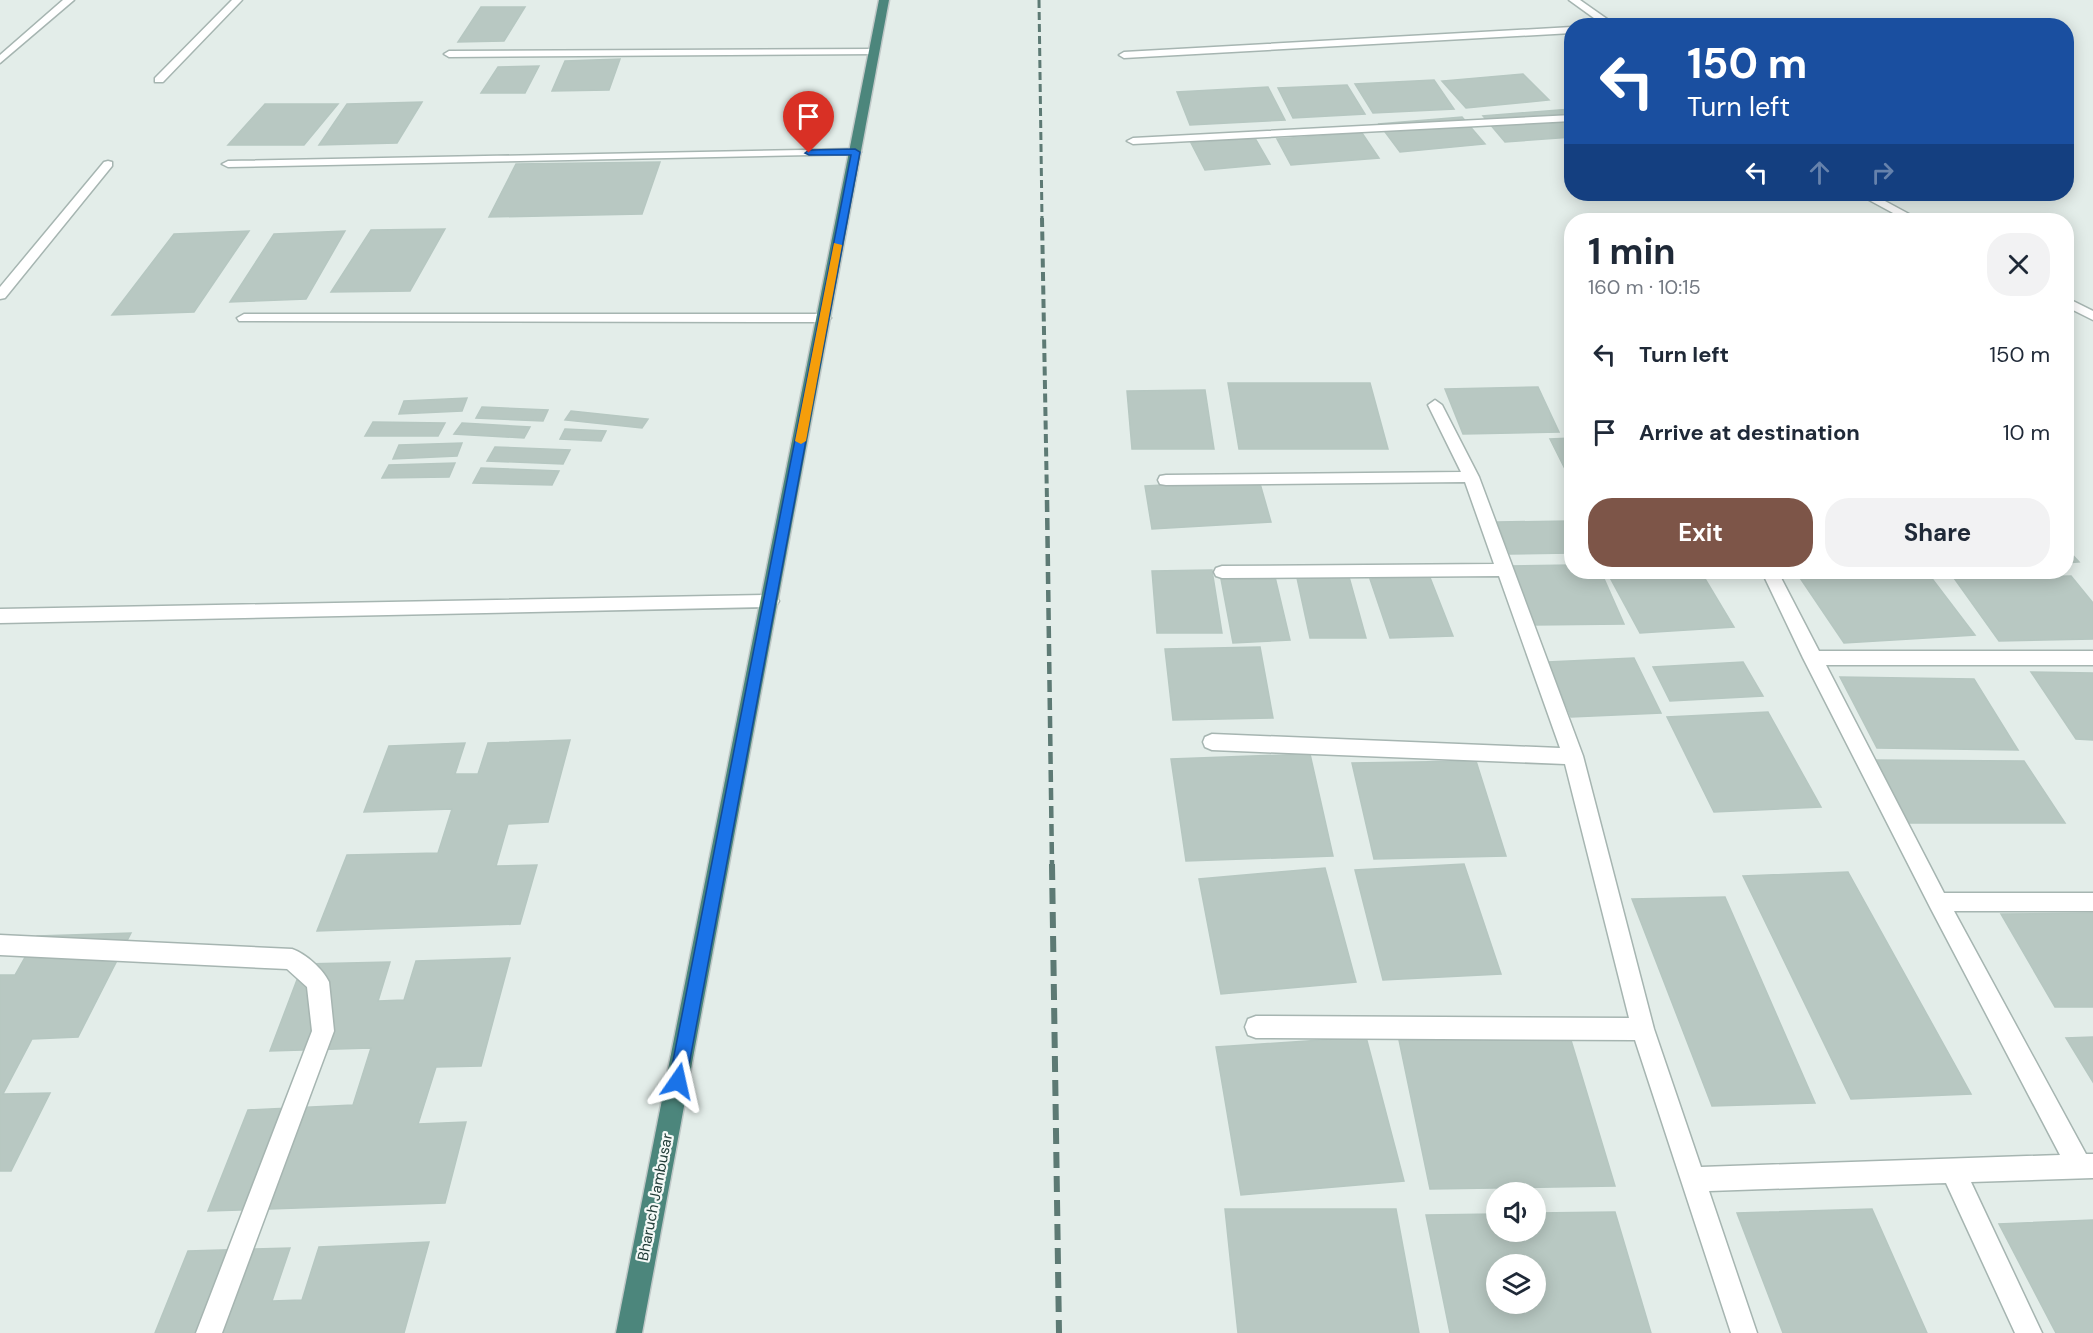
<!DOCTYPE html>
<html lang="en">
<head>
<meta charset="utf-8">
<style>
	body { margin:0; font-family:"DM Sans",sans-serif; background:#f2f2f3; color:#1f2937; height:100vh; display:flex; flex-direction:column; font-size:22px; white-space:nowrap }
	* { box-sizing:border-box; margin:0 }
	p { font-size:20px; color:#747a83 }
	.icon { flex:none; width:33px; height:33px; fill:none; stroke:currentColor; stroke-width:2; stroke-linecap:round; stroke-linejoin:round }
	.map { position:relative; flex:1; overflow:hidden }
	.details { position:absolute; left:1564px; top:213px; width:510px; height:366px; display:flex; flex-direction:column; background:#fff; border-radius:24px; box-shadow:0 3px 15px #0003 }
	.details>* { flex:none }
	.guide { position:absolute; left:1564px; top:18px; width:510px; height:183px; border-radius:24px; box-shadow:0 3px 15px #0003; background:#1a4fa0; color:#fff; overflow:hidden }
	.tools { position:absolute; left:1486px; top:1182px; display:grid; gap:12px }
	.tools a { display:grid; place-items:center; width:60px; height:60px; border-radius:50%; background:#fff; box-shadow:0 3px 15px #0003; font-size:30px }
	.pin { position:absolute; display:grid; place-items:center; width:51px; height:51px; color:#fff; margin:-62px -26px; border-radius:50% 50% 50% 0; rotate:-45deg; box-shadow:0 0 6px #0007 }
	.pin .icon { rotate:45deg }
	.me { position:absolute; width:66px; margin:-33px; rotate:11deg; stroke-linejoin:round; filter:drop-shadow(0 0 4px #0008) }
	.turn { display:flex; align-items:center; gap:21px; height:126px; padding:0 24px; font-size:27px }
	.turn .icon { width:78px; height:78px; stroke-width:2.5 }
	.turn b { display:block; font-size:42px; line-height:51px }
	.lanes { display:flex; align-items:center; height:57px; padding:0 24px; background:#0003; justify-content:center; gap:30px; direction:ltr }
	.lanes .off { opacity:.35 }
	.round { display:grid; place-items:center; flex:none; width:63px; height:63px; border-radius:24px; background:#f2f2f3 }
	.head { display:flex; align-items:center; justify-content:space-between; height:102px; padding:0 24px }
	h1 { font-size:36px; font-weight:700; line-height:45px }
	.cta { display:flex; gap:12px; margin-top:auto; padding:12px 24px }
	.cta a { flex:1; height:69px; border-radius:24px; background:#7d5548; color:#fff; font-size:24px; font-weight:700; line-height:69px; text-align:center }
	.cta a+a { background:#f2f2f3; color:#1f2937 }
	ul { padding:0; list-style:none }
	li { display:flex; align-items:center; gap:18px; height:78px; padding:0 24px }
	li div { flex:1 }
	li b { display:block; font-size:22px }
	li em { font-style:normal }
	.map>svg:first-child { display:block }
	.building { fill:#b8c8c2; stroke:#b6c7c1; stroke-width:1.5; fill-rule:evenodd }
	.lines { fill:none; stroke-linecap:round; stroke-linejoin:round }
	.service-casing { stroke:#a6b5b1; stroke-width:3 }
	.minor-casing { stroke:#a6b5b1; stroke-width:3 }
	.trunk-casing { stroke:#c1c9c8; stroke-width:3 }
	.service { fill:#fff; fill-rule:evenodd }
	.minor { fill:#fff; fill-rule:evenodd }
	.trunk { fill:#4c867c; fill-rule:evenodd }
	.rail-far3 { stroke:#5d7a74; stroke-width:3; stroke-dasharray:8 4; stroke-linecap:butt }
	.rail-far2 { stroke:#5d7a74; stroke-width:4; stroke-dasharray:9 4.5; stroke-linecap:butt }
	.rail-far1 { stroke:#5d7a74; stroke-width:4.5; stroke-dasharray:12 6; stroke-linecap:butt }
	.rail { stroke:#5d7a74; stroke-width:6; stroke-dasharray:16 8; stroke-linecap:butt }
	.route { fill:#1a73e8; stroke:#114b97; stroke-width:1.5 }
	.slow { fill:#f59e0b }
	.labels { text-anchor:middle; stroke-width:4.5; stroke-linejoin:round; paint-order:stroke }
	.street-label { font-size:15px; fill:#233e39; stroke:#f4f9f7 }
</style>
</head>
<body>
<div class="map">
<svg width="2093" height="1333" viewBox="0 0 2093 1333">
	<rect width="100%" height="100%" fill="#e3ede9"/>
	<path class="building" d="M481,7H525L504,41L458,42Z
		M620,59L609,90L552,91L565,61Z
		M539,66L525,93H481L498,67Z
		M1523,74L1549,100L1466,108L1442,81Z
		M1434,80L1454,109L1373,113L1355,84Z
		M1347,85L1365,114L1293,118L1278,88Z
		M1268,87L1285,120L1190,125L1177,92Z
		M422,102L397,143L319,145L347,104Z
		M265,104H338L304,145H228Z
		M1571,109L1572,137L1505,142L1483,116Z
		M1462,117L1485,144L1400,152L1379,124Z
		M1362,133L1379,158L1291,165L1277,139Z
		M1255,138L1270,164L1205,170L1191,143Z
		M660,162L642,214L489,217L516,164Z
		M445,229L410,291L331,292L371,230Z
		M249,231L194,312L112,315L174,234Z
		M345,231L306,299L230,302L274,234Z
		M1228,383H1370L1388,449H1239Z
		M1538,387L1559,432L1463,434L1445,389Z
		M1205,390L1214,449H1132L1127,391Z
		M467,398L462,411L399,414L404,401Z
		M482,407L548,410L543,421L476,418Z
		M571,411L648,419L642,428L565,420Z
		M373,422L445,423L438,436H365Z
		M462,423L530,427L524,438L454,434Z
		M565,429L606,431L601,441L560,439Z
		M1572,438V483L1550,439Z
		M462,443L457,456L393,459L399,445Z
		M495,447L570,450L563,464L487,461Z
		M455,463L449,477L382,478L389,465Z
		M481,468L559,471L552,485L473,483Z
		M1259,480L1271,522L1152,529L1145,486Z
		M1570,521L1572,553L1510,554L1497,522Z
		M2067,549L2079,562L2067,563Z
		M1572,565V572H1601L1624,624L1531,625L1508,566Z
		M1212,570L1222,633H1157L1152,571Z
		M1607,572H1701L1734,627L1640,633Z
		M1865,572H1927L1975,635L1844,643L1798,575Z
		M1429,575L1453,636L1390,638L1370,579Z
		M2071,576L2093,603V639L1999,641L1954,578Z
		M1275,577L1290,640L1233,643L1221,579Z
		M1349,577L1366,638H1310L1297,578Z
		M1260,647L1273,718L1173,720L1165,649Z
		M1634,658L1661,713L1571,717L1548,662Z
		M1743,662L1763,696L1670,701L1653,667Z
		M2031,672L2093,673V740L2076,739Z
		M1840,677L1974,679L2018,750L1877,748Z
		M1768,712L1821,807L1714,812L1667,717Z
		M570,740L548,822L508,824L496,866L537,865L520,924L317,931L347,855L438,853L452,809L364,812L389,746L465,743L455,774H478L488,743Z
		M1310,754L1333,856L1186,861L1171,759Z
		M1871,760L2024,761L2065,823H1905Z
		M1476,761L1506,856L1374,859L1352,763Z
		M1464,864L1501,974L1383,980L1355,870Z
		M1325,868L1356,982L1221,994L1199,879Z
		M1848,872L1971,1094L1851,1099L1743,876Z
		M1725,897L1815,1103L1712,1106L1632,899Z
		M2093,913V1007H2055L2001,914Z
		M131,933L78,1037L32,1039L3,1094L50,1093L11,1171H0V975H15L37,936Z
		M510,958L481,1066L436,1067L418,1124L466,1122L445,1203L208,1211L248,1110L353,1105L371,1048L270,1051L303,964L390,962L378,1001L404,1000L416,961Z
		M1366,1037L1404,1181L1241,1195L1216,1047Z
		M1570,1037L1615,1186L1430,1189L1399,1040Z
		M2093,1037V1082L2066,1038Z
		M1225,1209H1396L1419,1333H1238Z
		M1872,1209L1927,1333H1783L1737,1213Z
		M1615,1212L1651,1333H1450L1426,1215L1497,1214V1232H1536V1213ZM1497,1264H1536V1304H1497Z
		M2093,1220V1333H2056L1999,1224Z
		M429,1242L404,1333H155L188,1251L290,1248L272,1301L302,1300L319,1247Z"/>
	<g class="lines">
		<defs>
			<path id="service" d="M874,49L878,50V54L449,57L444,54L449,51Z
				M855,149L861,152L859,154L228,167L222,164L228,161Z
				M244,314H824L831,318L824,322L239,321L237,318Z"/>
			<path id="minor" d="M63,0H74L0,63V55Z
				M232,0H242L163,82H155V78Z
				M1569,0H1580L1617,26H1605Z
				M1572,27V33L1124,58L1119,55L1124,52Z
				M1572,115V121L1133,144L1127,141L1133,138Z
				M108,161L112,162V166L5,298L0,299V287L104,162Z
				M1858,194H1872L1920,220H1906Z
				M2067,298L2093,311V320L2067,307Z
				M1435,400L1442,405L1479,477L1583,756L1654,1029L1701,1167L2060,1155L1931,909L1803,658L1762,572H1778L1819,651H2093V665H1826L1944,893H2093V911H1954L2086,1154H2093V1178L1971,1182L2042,1333H2015L1946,1183L1709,1191L1757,1333H1731L1635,1040L1256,1038L1248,1035L1245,1027L1248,1019L1256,1016L1629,1018L1565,764L1212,750L1205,747L1203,742L1205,737L1212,734L1560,748L1499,576L1222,578L1216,576L1214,572L1216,568L1222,566L1494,564L1465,482L1166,485L1160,484L1158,480L1160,476L1166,475L1461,472L1428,405Z
				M770,595L776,596L779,601L776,606L770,607L0,623V609Z
				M0,935L292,949C306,954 323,969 329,982L334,1031L222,1333H196L312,1031L307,987L287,969L0,955Z"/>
			<path id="trunk" d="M879,0H889L642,1333H616Z"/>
		</defs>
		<use href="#service" class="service-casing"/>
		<use href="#minor" class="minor-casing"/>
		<use href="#trunk" class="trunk-casing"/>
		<use href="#service" class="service"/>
		<use href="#minor" class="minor"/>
		<use href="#trunk" class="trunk"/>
		<path class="rail-far3" d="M1039,0L1042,220"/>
		<path class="rail-far2" d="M1042,218L1047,502"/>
		<path class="rail-far1" d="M1047,500L1052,865"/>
		<path class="rail" d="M1052,864L1059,1333"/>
	</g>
	<path class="route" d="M855,149L860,152L686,1081L684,1088L678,1090L671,1088L669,1081L851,155H809L805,153L809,150Z"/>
	<path class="slow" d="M834,243L842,245L806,441L801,444L795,441Z"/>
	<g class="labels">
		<g class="street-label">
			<text transform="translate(655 1197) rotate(-79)" y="5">Bharuch Jambusar</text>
		</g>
	</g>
</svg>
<div class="tools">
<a><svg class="icon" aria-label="sound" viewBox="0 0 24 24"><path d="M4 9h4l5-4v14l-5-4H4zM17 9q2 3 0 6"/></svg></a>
<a><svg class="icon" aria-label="layers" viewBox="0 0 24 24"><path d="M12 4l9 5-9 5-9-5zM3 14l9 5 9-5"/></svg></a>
</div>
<div class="pin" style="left:809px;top:153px;background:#d93025"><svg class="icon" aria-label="arrive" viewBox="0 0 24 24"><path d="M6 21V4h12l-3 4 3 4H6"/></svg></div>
<svg class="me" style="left:678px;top:1081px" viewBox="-20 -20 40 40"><path d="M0-17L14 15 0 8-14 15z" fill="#1a73e8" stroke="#fff" stroke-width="4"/></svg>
<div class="guide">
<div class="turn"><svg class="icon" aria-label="left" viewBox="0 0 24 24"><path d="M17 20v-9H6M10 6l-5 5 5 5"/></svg><div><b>150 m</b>Turn left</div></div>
<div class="lanes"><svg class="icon" aria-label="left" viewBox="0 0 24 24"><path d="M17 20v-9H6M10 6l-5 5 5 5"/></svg><svg class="icon off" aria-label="ahead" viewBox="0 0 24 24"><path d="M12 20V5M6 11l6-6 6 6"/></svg><svg class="icon off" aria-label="right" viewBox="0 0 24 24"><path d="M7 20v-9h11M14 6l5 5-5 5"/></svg></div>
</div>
<section class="details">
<div class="head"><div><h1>1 min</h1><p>160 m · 10:15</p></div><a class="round"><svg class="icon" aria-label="close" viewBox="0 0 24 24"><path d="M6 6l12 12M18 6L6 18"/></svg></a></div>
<ul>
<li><svg class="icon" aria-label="left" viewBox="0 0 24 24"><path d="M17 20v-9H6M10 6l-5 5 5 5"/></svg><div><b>Turn left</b></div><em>150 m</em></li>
<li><svg class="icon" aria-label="arrive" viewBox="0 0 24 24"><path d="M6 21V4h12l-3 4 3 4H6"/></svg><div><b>Arrive at destination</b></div><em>10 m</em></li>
</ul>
<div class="cta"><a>Exit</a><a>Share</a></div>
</section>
</div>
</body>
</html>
